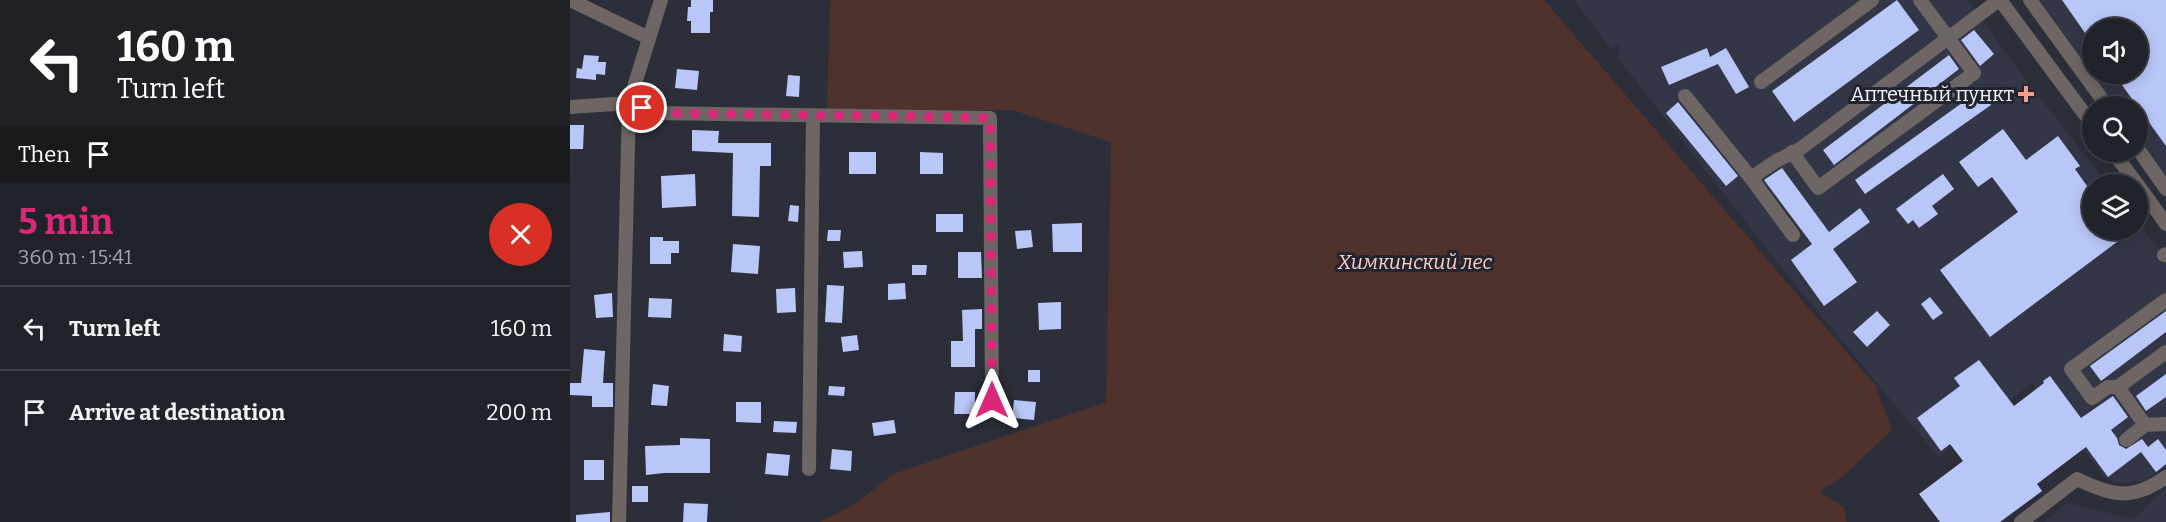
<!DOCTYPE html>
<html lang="en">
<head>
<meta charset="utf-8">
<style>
	body { margin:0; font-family:Bitter,serif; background:#292b33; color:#f1f3f6; height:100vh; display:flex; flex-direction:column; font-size:22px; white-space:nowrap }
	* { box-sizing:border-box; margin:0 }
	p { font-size:20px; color:#a2a4a9 }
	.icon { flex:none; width:33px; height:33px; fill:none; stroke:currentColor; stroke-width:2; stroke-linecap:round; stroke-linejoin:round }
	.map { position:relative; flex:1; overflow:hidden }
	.sheet { display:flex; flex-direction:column; background:#21232b; width:570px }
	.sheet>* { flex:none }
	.guide { background:#202124; color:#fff; overflow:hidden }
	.tools { position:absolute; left:1512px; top:18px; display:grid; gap:12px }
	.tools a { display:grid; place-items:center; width:66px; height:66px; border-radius:50%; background:#21232b; box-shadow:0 3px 15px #0003,0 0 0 2px #3e4047; font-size:30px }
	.pin { position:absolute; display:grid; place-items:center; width:51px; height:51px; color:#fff; margin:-26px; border:3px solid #fff; border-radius:50%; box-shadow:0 2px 6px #0007 }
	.me { position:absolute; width:66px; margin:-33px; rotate:0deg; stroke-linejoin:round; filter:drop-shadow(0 0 4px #0008) }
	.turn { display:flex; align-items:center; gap:21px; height:126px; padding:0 18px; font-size:27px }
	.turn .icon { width:78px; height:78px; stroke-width:2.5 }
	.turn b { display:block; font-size:42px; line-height:51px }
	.then { display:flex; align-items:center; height:57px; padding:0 18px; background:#0003; gap:12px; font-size:22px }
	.round { display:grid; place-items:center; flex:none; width:63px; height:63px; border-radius:32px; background:#292b33 }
	.head { display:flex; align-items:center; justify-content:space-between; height:102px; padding:0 18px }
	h1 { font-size:36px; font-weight:700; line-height:45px; color:#db2777 }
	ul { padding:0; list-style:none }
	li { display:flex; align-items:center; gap:18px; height:84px; padding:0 18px; border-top:2px solid #3e4047 }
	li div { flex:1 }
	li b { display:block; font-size:22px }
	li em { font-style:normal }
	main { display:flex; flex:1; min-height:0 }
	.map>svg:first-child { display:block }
	.built { fill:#323646; fill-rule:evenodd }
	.green { fill:#4f322b }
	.building { fill:#b9c7f8 }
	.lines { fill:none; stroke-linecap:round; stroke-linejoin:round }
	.minor { stroke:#6d6665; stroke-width:14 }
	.route { stroke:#db2777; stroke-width:10; stroke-dasharray:0 18 }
	.poi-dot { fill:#f49e89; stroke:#22252f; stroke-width:2 }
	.labels { text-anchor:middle; stroke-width:6; stroke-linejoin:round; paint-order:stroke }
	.poi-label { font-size:20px; fill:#f0f2f9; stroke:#22252f; text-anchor:end }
	.park-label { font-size:20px; font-style:italic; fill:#ffccc0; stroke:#22252f }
</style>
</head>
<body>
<main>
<section class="sheet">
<div class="guide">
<div class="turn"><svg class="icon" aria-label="left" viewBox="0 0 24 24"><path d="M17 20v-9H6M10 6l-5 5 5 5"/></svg><div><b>160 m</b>Turn left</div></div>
<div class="then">Then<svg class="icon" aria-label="arrive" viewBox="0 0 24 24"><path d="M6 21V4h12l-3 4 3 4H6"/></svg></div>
</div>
<div class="head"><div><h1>5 min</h1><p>360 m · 15:41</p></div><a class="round" style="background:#d93025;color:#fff"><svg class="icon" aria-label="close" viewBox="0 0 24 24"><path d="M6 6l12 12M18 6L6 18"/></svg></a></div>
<ul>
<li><svg class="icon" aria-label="left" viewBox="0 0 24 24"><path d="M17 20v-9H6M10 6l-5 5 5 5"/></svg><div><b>Turn left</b></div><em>160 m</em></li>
<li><svg class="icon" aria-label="arrive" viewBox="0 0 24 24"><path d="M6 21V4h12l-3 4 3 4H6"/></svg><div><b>Arrive at destination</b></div><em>200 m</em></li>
</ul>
</section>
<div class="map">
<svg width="1596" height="522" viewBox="0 0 1596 522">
	<rect width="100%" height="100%" fill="#2c2f39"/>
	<path class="built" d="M1004,0H1398L1455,79L1538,184H1522V230H1568V222L1596,258V467L1573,481L1554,483L1536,479L1462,383L1368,457L1207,262L1048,58L1050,43L1042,50Z
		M1468,0H1596V180L1568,140V106H1543ZM1522,28H1568V74H1522Z
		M1596,488V522H1475L1494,505L1502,504L1564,519Z"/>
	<path class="green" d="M260,0H974L1305,385L1322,430L1273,476L1249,492L1274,507L1277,522H249L285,504L323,474L536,402L541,142L442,110H257Z"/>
	<path class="building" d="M121,0H143V12H140V33H121V21H117L118,7H121Z
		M1327,0L1349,30L1224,122L1202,91Z
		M1492,0H1596V146L1544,74H1568V28H1522V43Z
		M1404,30L1424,54L1410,66L1391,40Z
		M1137,48L1140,57L1156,48L1179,87L1166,94L1148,64L1099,85L1091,67Z
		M14,55L29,56L28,62H36L35,75L26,74V80L6,78L7,68L12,69Z
		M1379,55L1389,69L1264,165L1253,150Z
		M107,69L129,71L127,90L105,88Z
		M218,75L230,76L229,97L216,96Z
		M1410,90L1421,105L1295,194L1285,180Z
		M1108,102L1168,176L1156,186L1096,113Z
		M0,125H14L13,149H0Z
		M1433,129L1456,160L1488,136L1510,166L1505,169L1522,193V230H1550L1555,236L1420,337L1370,270L1448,212L1422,177L1408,187L1389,162Z
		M122,130L149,131L148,143H201V166H190L189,217L162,216L163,153L122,151Z
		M279,152H306V174H279Z
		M350,152L373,153V174H350Z
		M1212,168L1259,232L1290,208L1300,222L1263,249L1287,282L1254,306L1221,260L1242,244L1194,180Z
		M125,174L126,206L92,208L91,176Z
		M1373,174L1384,189L1362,206L1368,214L1349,228L1343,220L1338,224L1326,209Z
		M220,205L229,206L228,222L218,221Z
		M366,214H393V232H366Z
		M512,223V252H483L482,224Z
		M258,230H271L270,241H257Z
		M461,230L463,247L447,249L445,231Z
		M80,237H93V241H109V253H101V264H80Z
		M163,244L190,246L188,274L161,272Z
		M292,251L293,267L274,268L273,252Z
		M388,252H411L412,278H388Z
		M342,265H357L356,275H342Z
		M335,283L336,299L318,300V284Z
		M257,285L274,286L272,323L255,322Z
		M225,288L226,312L207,313L206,289Z
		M42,293L43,317L26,318L24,295Z
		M1360,297L1373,313L1363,320L1351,304Z
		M79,298L102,299L101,318L78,317Z
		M491,302V329L469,330L468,303Z
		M412,309V329H405V367H381V341H393L392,310Z
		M1307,311L1320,325L1297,347L1283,332Z
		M1596,311V332L1531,381L1520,366Z
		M154,334L172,336L171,352L153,351Z
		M287,335L289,350L273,352L271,337Z
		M14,349L35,351L33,383H43V407H22V396L0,395V383H11Z
		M1409,360L1444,406L1474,383L1473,381L1480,376L1511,418L1543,396L1558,417L1541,430L1547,438L1549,445L1556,449L1572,439L1578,447L1588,439L1596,450V464L1586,472L1571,452L1538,477L1516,447L1467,484L1472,491L1430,522H1370L1349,494L1393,461L1380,444L1371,451L1347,418L1390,386L1384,378Z
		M458,370H470V382H458Z
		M1596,374V397L1576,411L1566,396Z
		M83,384L99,386L97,406L81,405Z
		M259,386L275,387L274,396L258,395Z
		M385,392H405V414H384Z
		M444,400L466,402L464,420L442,418Z
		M166,402H191V423L166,422Z
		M324,420L326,433L304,436L302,423Z
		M204,421L227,422L226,433L203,432Z
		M110,438L140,439V473H94L76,475L75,446L110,445Z
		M262,449L282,451L281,471L260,469Z
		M197,453L220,455L218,476L195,474Z
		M14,460H34V480H14Z
		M62,486H78V502H62Z
		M114,503L138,504L137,522H113Z
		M40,512V522H6V515Z"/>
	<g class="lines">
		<path class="minor" d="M0,0L79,38
			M1430,0L1522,124
			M1460,0L1537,106
			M1191,82L1302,0
			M1115,96L1181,178
			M0,107L59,103L85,113L420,118L422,400
			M1568,149L1596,189
			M1222,152L1248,188L1404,73L1350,0
			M1543,152L1567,184
			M1568,185L1596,224
			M1223,235L1181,178L1206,161L1230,149L1429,0
			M1594,255L1596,254
			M1548,387H1538L1522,398L1501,369L1596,300
			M1575,425L1548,387L1596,352
			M1556,440L1575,425L1596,424
			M239,469L243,116
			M49,522L59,103L91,0
			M1451,522L1507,479C1542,496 1562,501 1596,477"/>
	</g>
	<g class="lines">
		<path class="route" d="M72,108L85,113L420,118L422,400"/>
	</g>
	<path class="poi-dot" d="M1453 85h6v6h6v6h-6v6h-6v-6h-6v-6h6z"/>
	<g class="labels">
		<g class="poi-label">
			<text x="1444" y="101">Аптечный пункт</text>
		</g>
		<g class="park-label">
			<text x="845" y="269">Химкинский лес</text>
		</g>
	</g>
</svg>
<div class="tools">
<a><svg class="icon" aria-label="sound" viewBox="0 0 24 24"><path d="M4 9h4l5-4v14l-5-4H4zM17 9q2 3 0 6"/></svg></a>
<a><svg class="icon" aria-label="search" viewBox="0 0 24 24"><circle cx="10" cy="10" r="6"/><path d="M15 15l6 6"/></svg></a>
<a><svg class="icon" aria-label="layers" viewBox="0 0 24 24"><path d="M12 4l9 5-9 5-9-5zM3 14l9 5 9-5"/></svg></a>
</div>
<div class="pin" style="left:72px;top:108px;background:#d93025"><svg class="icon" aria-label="arrive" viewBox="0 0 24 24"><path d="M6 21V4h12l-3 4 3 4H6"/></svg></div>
<svg class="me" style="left:422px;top:400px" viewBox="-20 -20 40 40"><path d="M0-17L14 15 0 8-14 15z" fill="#db2777" stroke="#fff" stroke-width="4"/></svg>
</div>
</main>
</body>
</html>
